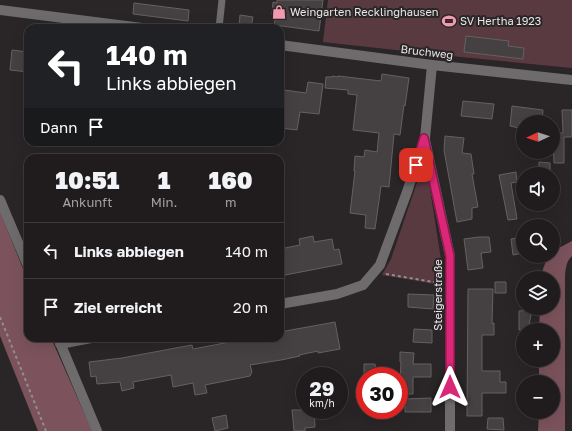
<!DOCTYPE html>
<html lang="de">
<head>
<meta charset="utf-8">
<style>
	body { margin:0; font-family:"Golos Text",sans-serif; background:#282526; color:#f1f3f6; height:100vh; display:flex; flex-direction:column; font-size:15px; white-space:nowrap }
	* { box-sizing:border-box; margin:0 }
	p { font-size:13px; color:#a2a1a4 }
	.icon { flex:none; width:22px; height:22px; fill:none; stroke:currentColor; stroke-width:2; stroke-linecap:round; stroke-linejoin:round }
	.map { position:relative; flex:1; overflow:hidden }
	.side { position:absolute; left:24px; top:154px; width:260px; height:188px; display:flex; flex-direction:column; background:#201c1d; border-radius:12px; box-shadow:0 4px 16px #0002,0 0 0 1px #3d3a3b }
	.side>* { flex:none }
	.banner { position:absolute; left:24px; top:24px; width:260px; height:122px; border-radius:12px; box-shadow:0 4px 16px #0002,0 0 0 1px #3d3a3b; background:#202124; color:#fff; overflow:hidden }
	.needle { width:26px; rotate:266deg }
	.tools { position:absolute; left:516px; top:115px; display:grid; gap:8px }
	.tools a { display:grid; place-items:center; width:44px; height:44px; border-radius:50%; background:#201c1d; box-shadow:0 4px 16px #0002,0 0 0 1px #3d3a3b; font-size:20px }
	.speed { position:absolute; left:296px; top:367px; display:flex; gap:8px; font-size:20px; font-weight:700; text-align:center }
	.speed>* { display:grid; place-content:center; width:52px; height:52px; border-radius:50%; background:#201c1d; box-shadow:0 4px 16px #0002,0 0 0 1px #3d3a3b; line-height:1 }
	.speed small { font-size:10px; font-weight:400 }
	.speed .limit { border:6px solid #d22; background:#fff; color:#111 }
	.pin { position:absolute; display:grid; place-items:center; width:34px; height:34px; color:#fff; margin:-17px; border-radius:8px; box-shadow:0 2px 6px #0006 }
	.me { position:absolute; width:44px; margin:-22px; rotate:0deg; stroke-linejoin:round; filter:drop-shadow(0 0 3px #0008) }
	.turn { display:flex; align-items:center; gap:14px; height:84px; padding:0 16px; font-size:18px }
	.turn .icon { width:52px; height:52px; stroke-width:2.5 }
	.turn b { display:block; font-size:28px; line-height:34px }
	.then { display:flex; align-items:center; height:38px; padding:0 16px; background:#0003; gap:8px; font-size:15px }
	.eta { display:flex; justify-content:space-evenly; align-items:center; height:68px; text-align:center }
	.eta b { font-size:24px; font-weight:800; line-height:28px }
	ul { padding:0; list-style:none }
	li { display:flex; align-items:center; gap:12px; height:56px; padding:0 16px; border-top:1px solid #3d3a3b }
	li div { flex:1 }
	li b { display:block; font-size:15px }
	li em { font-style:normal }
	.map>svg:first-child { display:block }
	.green { fill:#5a3a41 }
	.forest { fill:#7c535c }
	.building { fill:#454142; stroke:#656161 }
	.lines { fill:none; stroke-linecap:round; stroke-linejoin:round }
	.path { stroke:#928e8f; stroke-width:2; stroke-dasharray:3 3; stroke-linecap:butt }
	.service { stroke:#6d6b6b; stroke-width:7 }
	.minor { stroke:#6d6b6b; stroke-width:10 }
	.tertiary { stroke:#6d6b6b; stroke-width:10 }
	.route-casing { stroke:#8e194d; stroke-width:10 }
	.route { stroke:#db2777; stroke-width:7 }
	.labels { text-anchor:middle; stroke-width:4; stroke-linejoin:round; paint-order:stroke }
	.poi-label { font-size:11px; fill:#e9e6e7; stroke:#2a2627; text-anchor:start }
	.street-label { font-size:11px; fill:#e9e6e7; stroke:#2a2627 }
</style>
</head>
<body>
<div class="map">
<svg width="572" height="431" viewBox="0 0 572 431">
	<rect width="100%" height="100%" fill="#2a2627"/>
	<path class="green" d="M328,0H572V68L441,55L323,42Z
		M426,164L442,266L443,286L419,281L382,275L391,259L423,165Z"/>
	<path class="forest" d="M0,212L28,281V338H51L92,431H38L0,336Z
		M572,241V256C565,262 565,273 565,282V431H538L539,412H553V382H539V360H553V330H539L540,308H553V278H542L543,269L548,256H553V251Z"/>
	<path class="building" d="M277,0H323L319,31L274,25L276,16L272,15L273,2L277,3Z
		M134,3L189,10L188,21L133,14Z
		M240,15L253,17L251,28L239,27Z
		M466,36L509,41L508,46L524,48L523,59L464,52Z
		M12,50L28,52V72L10,70Z
		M382,74L409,78L405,106L404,105L400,135L394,134L389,187L381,186L375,229L365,228L366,215L350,213L355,171H354L355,156L364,157L365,150L377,152L379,133L353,130L357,95L348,94V90L325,88L326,77H332V76L338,77V76L381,81Z
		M308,82L323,84L319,114L300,112L297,130L280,128V120L284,90L306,93Z
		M463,101L494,104L492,119L461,116Z
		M512,106L543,110L542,122H520L519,128L510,126Z
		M562,110H572V137H564V163H554L553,133H563Z
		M445,136L464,138L462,153L471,154L474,174H472L478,207L472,208V219L457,222L444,150Z
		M539,162L550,163V174H539Z
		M516,172L517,182L511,183L517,219L508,220L499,175Z
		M313,236L314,242L332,239L334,250L339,249L342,264L280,276V249L300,245L299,239Z
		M479,237H489L491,252L481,253L483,268L468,270L464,239Z
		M523,237V253L513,255L511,239Z
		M495,282H506V293H495Z
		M468,289H493L492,324L494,323V335H482V371H500V382H506V393H482V416H467Z
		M408,294L434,295L433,309L408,307Z
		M532,310L528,330H519V311Z
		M335,322L340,349L318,353V351L299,355L300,356L281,360L250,365L252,372L250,376L205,385L207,393L195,395L193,383L173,387L171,375L133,382L134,388L122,391L120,382L97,384L96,376L91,377L89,362L122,358L192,345L193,349L251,338H280V332Z
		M414,329L432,330V343L413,342Z
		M400,352L414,353L413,364H431V377H413V394H403V386H400L401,362H400Z
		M364,364H375L376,375H364Z
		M431,398V412H405V399Z
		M292,410H314L315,427L305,428V431H294Z
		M226,415L228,428L215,431L212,418Z
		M488,418H503L504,430L487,429Z"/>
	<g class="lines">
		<path class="path" d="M386,274L439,283
			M0,317L46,431"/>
		<path class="service" d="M219,28L222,0"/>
		<path class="minor" d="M425,140L450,256V431
			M0,200L28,266
			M280,304L337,294L363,285L380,265L407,192L425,138L432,65
			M58,338L97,431
			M60,344L91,338"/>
		<path class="tertiary" d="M0,10L142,28
			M280,45L432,65L572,80"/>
	</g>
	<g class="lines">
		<defs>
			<path id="route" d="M416,165L424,138L450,256V387"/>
		</defs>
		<use href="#route" class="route-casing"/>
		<use href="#route" class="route"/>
	</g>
	<defs>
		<symbol id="shop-bare" viewBox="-9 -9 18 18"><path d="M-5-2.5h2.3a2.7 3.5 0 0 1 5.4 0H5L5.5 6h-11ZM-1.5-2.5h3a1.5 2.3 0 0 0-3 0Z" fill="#f29aaf" stroke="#2a2627" stroke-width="2.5" paint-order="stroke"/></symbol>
		<symbol id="stadium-bare" viewBox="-9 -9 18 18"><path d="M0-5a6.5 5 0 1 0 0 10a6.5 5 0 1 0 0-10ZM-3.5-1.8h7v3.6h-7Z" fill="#f29aaf" stroke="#2a2627" stroke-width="2.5" paint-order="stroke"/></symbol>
	</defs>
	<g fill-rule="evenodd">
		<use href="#shop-bare" x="269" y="2" width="20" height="20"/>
		<use href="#stadium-bare" x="439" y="11" width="20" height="20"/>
	</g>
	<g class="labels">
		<g class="poi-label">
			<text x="290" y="16">Weingarten Recklinghausen</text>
			<text x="460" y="25">SV Hertha 1923</text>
		</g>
		<g class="street-label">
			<text transform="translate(427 52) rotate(7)" y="4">Bruchweg</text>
			<text transform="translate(438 295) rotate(-90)" y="4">Steigerstraße</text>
		</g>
	</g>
</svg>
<div class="tools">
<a><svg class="needle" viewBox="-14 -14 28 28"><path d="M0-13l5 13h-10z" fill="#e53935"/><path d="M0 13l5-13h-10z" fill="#a2a1a4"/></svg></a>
<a><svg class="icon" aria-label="sound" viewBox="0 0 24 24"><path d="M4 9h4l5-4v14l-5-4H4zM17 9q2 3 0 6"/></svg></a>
<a><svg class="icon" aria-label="search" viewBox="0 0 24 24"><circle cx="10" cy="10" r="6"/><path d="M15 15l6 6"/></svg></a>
<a><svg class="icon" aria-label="layers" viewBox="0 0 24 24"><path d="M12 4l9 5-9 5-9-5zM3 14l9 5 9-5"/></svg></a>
<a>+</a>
<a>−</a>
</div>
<div class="speed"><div>29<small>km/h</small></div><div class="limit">30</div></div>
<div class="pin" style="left:416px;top:165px;background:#d93025"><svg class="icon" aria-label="arrive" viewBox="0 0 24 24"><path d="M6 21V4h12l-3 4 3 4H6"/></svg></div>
<svg class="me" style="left:450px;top:387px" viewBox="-20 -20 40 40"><path d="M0-17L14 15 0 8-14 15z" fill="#db2777" stroke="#fff" stroke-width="4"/></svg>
<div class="banner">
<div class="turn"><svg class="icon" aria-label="left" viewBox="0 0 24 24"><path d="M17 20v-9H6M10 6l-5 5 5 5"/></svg><div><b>140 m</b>Links abbiegen</div></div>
<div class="then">Dann<svg class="icon" aria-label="arrive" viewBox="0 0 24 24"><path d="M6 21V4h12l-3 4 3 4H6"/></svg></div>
</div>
<section class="side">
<div class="eta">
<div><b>10:51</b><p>Ankunft</p></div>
<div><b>1</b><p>Min.</p></div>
<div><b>160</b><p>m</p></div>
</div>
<ul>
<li><svg class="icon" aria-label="left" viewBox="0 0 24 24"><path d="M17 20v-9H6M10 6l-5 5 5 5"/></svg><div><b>Links abbiegen</b></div><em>140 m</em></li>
<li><svg class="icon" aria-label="arrive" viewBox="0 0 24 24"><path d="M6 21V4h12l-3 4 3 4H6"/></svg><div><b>Ziel erreicht</b></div><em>20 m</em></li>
</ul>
</section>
</div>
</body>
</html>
